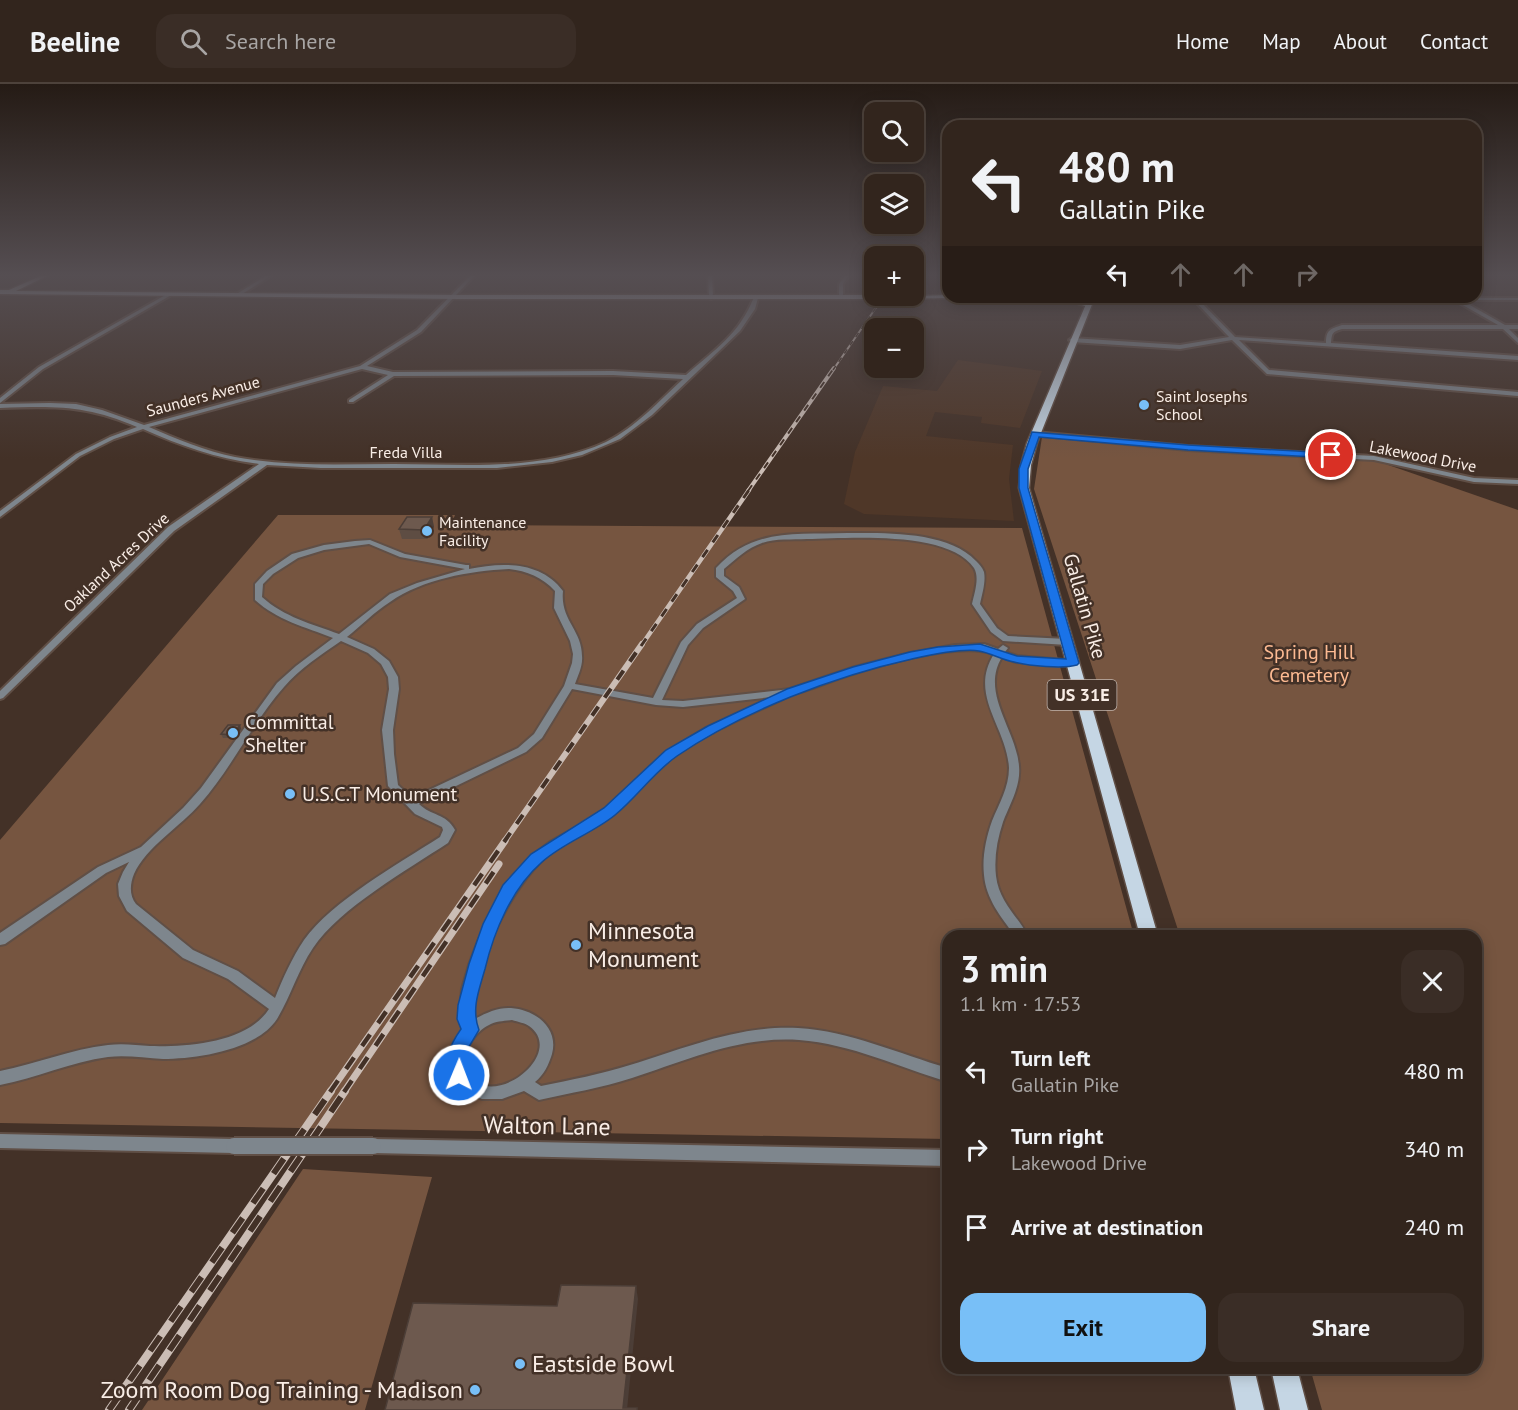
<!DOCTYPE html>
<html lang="en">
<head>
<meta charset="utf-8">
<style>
	body { margin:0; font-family:"PT Sans",sans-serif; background:#3a2d26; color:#f1f3f6; height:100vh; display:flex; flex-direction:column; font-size:22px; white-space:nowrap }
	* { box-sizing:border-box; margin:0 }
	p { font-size:20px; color:#a8a5a4 }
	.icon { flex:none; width:33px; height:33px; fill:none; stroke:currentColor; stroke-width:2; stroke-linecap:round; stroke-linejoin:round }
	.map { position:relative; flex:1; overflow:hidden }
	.drawer { position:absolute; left:942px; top:846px; width:540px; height:444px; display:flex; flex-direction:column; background:#32251d; border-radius:18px; box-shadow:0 3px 15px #0003,0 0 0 2px #4d423b }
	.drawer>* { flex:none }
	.banner { position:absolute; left:942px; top:36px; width:540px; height:183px; border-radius:18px; box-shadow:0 3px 15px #0003,0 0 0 2px #4d423b; background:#32251d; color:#f1f3f6; overflow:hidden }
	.controls { position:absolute; left:864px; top:18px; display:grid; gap:12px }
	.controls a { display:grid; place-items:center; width:60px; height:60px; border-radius:12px; background:#32251d; box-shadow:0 3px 15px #0003,0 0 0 2px #4d423b; font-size:30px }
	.pin { position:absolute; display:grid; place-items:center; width:51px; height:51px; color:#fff; margin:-26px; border:3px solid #fff; border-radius:50%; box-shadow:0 2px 6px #0007 }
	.me { position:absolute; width:66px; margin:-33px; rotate:1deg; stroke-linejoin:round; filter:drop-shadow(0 0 4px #0008) }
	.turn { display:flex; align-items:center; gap:21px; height:126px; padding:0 18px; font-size:27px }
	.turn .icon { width:78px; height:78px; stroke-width:2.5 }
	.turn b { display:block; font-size:42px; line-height:51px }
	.lanes { display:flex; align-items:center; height:57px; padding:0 18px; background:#0003; justify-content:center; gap:30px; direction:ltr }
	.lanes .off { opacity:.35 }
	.round { display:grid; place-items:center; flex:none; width:63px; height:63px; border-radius:18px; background:#3a2d26 }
	.summary { display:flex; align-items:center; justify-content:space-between; height:102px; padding:0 18px }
	h1 { font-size:36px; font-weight:600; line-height:45px }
	.cta { display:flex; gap:12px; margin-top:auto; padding:12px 18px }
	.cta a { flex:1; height:69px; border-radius:18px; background:#78bff7; color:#111; font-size:24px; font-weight:600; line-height:69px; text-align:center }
	.cta a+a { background:#3a2d26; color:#f1f3f6 }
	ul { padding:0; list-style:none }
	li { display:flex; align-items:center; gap:18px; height:78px; padding:0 18px }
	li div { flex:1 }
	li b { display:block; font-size:22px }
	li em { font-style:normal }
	header { display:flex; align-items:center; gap:36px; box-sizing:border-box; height:84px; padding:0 30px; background:#32251d; border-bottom:2px solid #4d423b }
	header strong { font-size:28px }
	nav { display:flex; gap:33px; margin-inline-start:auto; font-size:21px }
	.search { width:420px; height:54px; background:#3a2d26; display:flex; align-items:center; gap:15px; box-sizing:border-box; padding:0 21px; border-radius:18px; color:#a8a5a4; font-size:22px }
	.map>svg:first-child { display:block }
	.built { fill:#4f3728 }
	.green { fill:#765540 }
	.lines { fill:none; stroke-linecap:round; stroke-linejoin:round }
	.minor-casing { stroke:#604f46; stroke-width:4 }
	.secondary-casing { stroke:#604f46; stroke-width:3 }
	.primary-casing { stroke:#604f46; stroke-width:3 }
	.minor { fill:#7e868d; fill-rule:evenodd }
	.secondary { fill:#a6b3be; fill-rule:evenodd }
	.primary { fill:#c5d6e4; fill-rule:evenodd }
	.rail-far5-casing { stroke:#cbbdb5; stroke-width:2 }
	.rail-far4-casing { stroke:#cbbdb5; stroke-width:4 }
	.rail-far3-casing { stroke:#cbbdb5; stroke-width:4.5 }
	.rail-far2-casing { stroke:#cbbdb5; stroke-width:6 }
	.rail-far1-casing { stroke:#cbbdb5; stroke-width:7 }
	.rail-casing { stroke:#cbbdb5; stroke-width:8 }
	.rail-far5 { stroke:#433127; stroke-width:1.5; stroke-dasharray:5; stroke-linecap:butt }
	.rail-far4 { stroke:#433127; stroke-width:2; stroke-dasharray:7; stroke-linecap:butt }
	.rail-far3 { stroke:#433127; stroke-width:3; stroke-dasharray:9; stroke-linecap:butt }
	.rail-far2 { stroke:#433127; stroke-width:4; stroke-dasharray:11; stroke-linecap:butt }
	.rail-far1 { stroke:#433127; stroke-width:4.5; stroke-dasharray:14; stroke-linecap:butt }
	.rail { stroke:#433127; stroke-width:6; stroke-dasharray:18; stroke-linecap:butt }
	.minor-bridge-casing { stroke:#604f46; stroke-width:20; stroke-linecap:butt }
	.secondary-bridge-casing { stroke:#604f46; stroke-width:8; stroke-linecap:butt }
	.minor-bridge { stroke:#7e868d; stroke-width:16 }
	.secondary-bridge { stroke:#a6b3be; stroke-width:6 }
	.wall { fill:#5e4d43 }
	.shaded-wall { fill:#4c3e37 }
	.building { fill:#6d594e; stroke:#4c3e37; stroke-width:1.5 }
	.route { fill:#1a73e8; stroke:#114b97; stroke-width:1.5 }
	.poi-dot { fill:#78bff7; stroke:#433127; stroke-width:2 }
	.labels { text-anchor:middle; stroke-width:5; stroke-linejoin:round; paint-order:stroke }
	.far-street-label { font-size:16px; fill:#f9ede6; stroke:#433127 }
	.far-poi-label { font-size:16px; fill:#f9ede6; stroke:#433127; text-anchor:start }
	.shield { fill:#433127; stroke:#c2b5ad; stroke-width:1.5 }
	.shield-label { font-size:18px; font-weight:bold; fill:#f9ede6 }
	.street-label { font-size:20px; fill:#f9ede6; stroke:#433127 }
	.park-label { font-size:20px; fill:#fdba92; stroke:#433127 }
	.poi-label { font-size:20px; fill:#f9ede6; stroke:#433127; text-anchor:start }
	.near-poi-label { font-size:24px; fill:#f9ede6; stroke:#433127; text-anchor:start }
	.near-street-label { font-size:24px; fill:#f9ede6; stroke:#433127 }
</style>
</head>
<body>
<header>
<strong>Beeline</strong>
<div class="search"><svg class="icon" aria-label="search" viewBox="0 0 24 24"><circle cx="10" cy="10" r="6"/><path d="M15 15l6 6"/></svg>Search here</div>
<nav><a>Home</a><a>Map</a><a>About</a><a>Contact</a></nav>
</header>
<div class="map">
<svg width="1518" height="1326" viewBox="0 0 1518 1326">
	<rect width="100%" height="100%" fill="#433127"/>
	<path class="built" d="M958,276L1042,287L1020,344L981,339L982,333L935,328L926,352L1013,361L1009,395L1014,437L864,430L844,420L855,368L883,302L937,307Z"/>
	<path class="green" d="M1042,353L1374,376L1518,426V1326H1322L1310,1284H1476V852H1180L1034,405Z
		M278,431H455L451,441L1022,444L1134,852H948V1055L0,1039V756Z
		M303,1085L432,1093L365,1326H142Z"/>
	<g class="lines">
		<defs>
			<path id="minor" d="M269,190H274L239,212L235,211Z
				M472,190H476L421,248L367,282L393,288L613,287L686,291C715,265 739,251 754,213L758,214L755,225L740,247L652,331L620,355L582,371L552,378L497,384H321L267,381L174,447L3,614L0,615V607L168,443L259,380C218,375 181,362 143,345L114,355L80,372L0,433V427L76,370L110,353L137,343C86,321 55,322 0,324V320L50,319L76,320L102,326L144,341L360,282L417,246ZM362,285L388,291L349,316V318H353L394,292L613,291L683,295C659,317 636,343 606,358C541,388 463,380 394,380C341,380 288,383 235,373C205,367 177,355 149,343Z
				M708,190H712L713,214L711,215L709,214Z
				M846,190H850L843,200V213L841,214L839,213V200Z
				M169,209L173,210L43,285L0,319V314L39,283Z
				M1191,213H1196L1235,253L1326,259C1326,246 1330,245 1342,241H1498L1454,216L1258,214L1256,213L1518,214V216H1461L1505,241H1518V245H1509L1518,254V259L1503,245H1342C1332,248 1332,249 1331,259L1518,272V276L1239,256L1269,286L1518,308V312L1267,290L1232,256L1180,265L1072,258L1069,256L1072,254L1180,261L1229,253Z
				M1035,348L1188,362L1374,372L1474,394L1518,396V400L1474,398L1374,376L1188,366L1033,351V349Z
				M848,449C886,449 948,447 976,477C979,480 982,483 984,488C986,498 982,510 980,520L997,544L1008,552L1067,555L1072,558L1067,561L1003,557L991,548L972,520C974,510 980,494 974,484C949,446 848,454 807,455C792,456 776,454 762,459C747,464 736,475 724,485V492L739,503L745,515L703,544L688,561L662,616L683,617L790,605L855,583L910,569L955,561L984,560L998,565L1003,561L1008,564L1005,568L1017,572L1076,577L1078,579L1076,581L1073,582L1016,578L1002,573C980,609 1016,645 1019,682C1021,702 1010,720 1003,738C997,756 994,774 996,792C999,818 1017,831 1028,852H1015C1001,833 986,815 984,791C982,773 986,754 992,737C999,720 1009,703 1009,684C1007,643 968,611 994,570C958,557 877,582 840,594C823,600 804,609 787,611L785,614C747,632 707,648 672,674C650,690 634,713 613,731C593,747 567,755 547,772C512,801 467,889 475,935C485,929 499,923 511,924C536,926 559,944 552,970C549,980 544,991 535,998L541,1002C571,996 601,990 630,981C686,964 738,941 798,944C850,947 899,970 948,984V998C899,983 851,960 799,956C740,952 687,976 632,994C601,1004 570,1009 539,1016L524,1007L502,1015H482L477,1013L465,1008L457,1001L451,988L449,978L451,968L463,945L460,928L462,905L469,881L479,855L506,804L520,785L533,771L550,758L588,737L606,724L665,669L706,644L772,613L683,623L656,621L572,605L542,654L526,668L419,720C431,732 446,729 455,746L448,759C407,786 340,824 313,864C298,886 291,912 277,935C257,966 197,975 163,975C145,974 126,971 108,973C71,978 36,994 0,1001V987C36,980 71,965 108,961C122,959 136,961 150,962C186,963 247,959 269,925L228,895L183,874L127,827L119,812L118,800L123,788L129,778L106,789L5,860L0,861V849L98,783L141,763L183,724L201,704L277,599L296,582L333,554C305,543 277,536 255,516V500L267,487L292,470L324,461L355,457L370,456L405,470L466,481H469V485C502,478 541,477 563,507C560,536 582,546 582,572C583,582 578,591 575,600L653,614L681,558L697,540L737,514L733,507L716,493V484C754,443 797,451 848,449ZM369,460L400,473L465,485L417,499L390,510L339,550C312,540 284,533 262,513L263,500L273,490L298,474L324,466ZM509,485C527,487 542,493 555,507L554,524L570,557L573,570L572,579L564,602L534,650L518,664L412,714L398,701L394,670L393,646L399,605L398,593L389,577L374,565L347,553C361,542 374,528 390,518C423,495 469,487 509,485ZM341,557L368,569L381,580L388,593L389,605L382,646L388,702L415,730L442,743L443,746L440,753C398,780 332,817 304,856C292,874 283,894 275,914L238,887L193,866L136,820C129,811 130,800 134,790C146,763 181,742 200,720C232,684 252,639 284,603C299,585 321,571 341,557ZM512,936C518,938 525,939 529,942C563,966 508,1016 477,999C450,985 469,951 489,941C496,937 504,937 512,936Z
				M0,1050L234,1055L240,1057L242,1062L240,1067L234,1069L0,1064Z
				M373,1055L948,1066V1082L373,1069L367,1067L365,1062L367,1057Z"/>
			<path id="secondary" d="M45,190H51L16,207L460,211H874L880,213L877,215H460L0,210V206H9Z
				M948,211L950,214L892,215L889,213Z
				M1057,213H1066L1091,221L1088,223Z"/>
			<path id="primary" d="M1089,213H1095L1037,359L1031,381L1029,404L1158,852H1140L1019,404L1021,381L1027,359Z
				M1228,1284H1254L1264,1326H1236Z
				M1271,1284H1297L1308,1326H1280Z"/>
		</defs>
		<use href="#minor" class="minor-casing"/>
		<use href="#secondary" class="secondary-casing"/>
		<use href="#primary" class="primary-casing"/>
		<use href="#minor" class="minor"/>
		<use href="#secondary" class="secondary"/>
		<use href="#primary" class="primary"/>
		<defs>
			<path id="rail-far5" d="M833,286L884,212"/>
			<path id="rail-far4" d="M748,407L834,284"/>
			<path id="rail-far3" d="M641,562L749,406"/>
			<path id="rail-far2" d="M504,758L642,560"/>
			<path id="rail-far1" d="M330,1008L505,757
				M344,1008L499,780"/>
			<path id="rail" d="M109,1326L331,1007
				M129,1326L345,1007"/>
		</defs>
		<use href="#rail-far5" class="rail-far5-casing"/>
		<use href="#rail-far4" class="rail-far4-casing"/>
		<use href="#rail-far3" class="rail-far3-casing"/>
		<use href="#rail-far2" class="rail-far2-casing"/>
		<use href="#rail-far1" class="rail-far1-casing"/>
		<use href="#rail" class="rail-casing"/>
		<use href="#rail-far5" class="rail-far5"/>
		<use href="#rail-far4" class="rail-far4"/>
		<use href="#rail-far3" class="rail-far3"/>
		<use href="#rail-far2" class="rail-far2"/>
		<use href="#rail-far1" class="rail-far1"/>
		<use href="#rail" class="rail"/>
		<defs>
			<path id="minor-bridge" d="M234,1062H373"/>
			<path id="secondary-bridge" d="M877,213H892"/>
		</defs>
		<use href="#minor-bridge" class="minor-bridge-casing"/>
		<use href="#secondary-bridge" class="secondary-bridge-casing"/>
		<use href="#minor-bridge" class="minor-bridge"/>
		<use href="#secondary-bridge" class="secondary-bridge"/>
	</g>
	<path class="wall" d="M432,433L434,443L427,455H402L399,445Z
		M240,641L241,645L234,654H223L221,650Z"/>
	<path class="shaded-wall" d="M432,433L434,443L427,455L424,446Z
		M240,641L241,645L234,654L233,651Z
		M636,1202L638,1215L627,1326L623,1324Z"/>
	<path class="building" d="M407,433H432L424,446L399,445Z
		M228,641H240L233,651L221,650Z
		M561,1201L636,1202L623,1324H637V1326H385L413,1219L557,1222Z"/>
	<linearGradient id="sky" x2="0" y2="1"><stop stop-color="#251b15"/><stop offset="0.51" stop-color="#554e52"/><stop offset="1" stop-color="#554e52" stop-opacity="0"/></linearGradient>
	<rect width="1518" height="375" fill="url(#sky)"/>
	<path class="route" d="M1032,348L1188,361L1331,369L1335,371L1331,374L1188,366L1039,353L1028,385V404L1079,579L1077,581C1063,585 1029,582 1014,578C1002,576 991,569 979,567C961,564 930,571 912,575C835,592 743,627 677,672C654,688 637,713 615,731C593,749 563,759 542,778C512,804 494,847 485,885C479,906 471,925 479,946L467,966L465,973L468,991L466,997L459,999L452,997C443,977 449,962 461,945L457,935L458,921L469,880L483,840L503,801L531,770L604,724L666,666L708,642L787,605L853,583L910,568L938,563L980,560L1017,572L1066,575L1019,404V385Z"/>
	<g class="poi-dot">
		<circle cx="1144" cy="321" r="6"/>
		<circle cx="427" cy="447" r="6"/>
		<circle cx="233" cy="649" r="6"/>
		<circle cx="290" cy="710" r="6"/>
		<circle cx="576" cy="861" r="6"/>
		<circle cx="520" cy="1280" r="6"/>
		<circle cx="475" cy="1306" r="6"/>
	</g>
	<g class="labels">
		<g class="far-street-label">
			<text transform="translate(203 312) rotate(-15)" y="6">Saunders Avenue</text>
			<text x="406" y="374">Freda Villa</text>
			<text transform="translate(1423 372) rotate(11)" y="6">Lakewood Drive</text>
			<text transform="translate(116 478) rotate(-43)" y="6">Oakland Acres Drive</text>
		</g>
		<g class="far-poi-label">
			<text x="1156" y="318">Saint Josephs<tspan x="1156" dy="18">School</tspan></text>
			<text x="439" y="444">Maintenance<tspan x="439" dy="18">Facility</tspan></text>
		</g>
		<rect class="shield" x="1047.5" y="596" width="69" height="30" rx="4.5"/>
		<g class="shield-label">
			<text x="1082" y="617">US 31E</text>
		</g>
		<g class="street-label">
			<text transform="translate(1085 522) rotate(74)" y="7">Gallatin Pike</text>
		</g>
		<g class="park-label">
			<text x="1309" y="575">Spring Hill<tspan x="1309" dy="23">Cemetery</tspan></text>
		</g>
		<g class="poi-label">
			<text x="245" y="645">Committal<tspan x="245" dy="23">Shelter</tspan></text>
			<text x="302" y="717">U.S.C.T Monument</text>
		</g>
		<g class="near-poi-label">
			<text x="588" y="855">Minnesota<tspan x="588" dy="28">Monument</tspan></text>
			<text x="532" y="1288">Eastside Bowl</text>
			<text x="463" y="1314" text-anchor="end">Zoom Room Dog Training - Madison</text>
		</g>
		<g class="near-street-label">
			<text transform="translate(547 1042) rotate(1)" y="8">Walton Lane</text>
		</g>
	</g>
</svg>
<div class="controls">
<a><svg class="icon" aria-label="search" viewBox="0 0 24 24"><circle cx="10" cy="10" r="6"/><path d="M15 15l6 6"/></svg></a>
<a><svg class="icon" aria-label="layers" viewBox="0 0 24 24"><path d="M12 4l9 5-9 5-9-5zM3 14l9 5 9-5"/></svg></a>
<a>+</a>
<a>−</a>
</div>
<div class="pin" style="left:1331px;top:371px;background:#d93025"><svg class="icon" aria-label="arrive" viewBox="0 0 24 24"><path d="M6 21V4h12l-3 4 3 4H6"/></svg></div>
<svg class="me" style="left:459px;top:991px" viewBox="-20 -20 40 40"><circle r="17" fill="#1a73e8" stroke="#fff" stroke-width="3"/><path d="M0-11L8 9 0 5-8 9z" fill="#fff"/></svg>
<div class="banner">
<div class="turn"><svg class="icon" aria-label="left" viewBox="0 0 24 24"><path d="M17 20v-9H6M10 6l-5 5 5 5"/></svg><div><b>480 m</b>Gallatin Pike</div></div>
<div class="lanes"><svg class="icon" aria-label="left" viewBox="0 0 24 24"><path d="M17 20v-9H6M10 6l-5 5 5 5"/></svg><svg class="icon off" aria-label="ahead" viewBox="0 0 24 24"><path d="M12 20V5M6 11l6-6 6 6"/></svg><svg class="icon off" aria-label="ahead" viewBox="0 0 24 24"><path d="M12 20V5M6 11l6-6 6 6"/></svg><svg class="icon off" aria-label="right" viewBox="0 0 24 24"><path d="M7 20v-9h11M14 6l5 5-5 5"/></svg></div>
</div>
<section class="drawer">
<div class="summary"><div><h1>3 min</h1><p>1.1 km · 17:53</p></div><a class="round"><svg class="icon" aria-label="close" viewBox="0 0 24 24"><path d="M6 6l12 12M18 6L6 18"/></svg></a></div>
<ul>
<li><svg class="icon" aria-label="left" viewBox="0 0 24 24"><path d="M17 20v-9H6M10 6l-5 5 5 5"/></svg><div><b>Turn left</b><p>Gallatin Pike</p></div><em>480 m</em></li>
<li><svg class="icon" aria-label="right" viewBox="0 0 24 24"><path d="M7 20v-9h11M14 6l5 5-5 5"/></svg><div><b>Turn right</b><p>Lakewood Drive</p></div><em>340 m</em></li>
<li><svg class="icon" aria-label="arrive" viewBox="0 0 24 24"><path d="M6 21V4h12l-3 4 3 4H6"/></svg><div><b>Arrive at destination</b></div><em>240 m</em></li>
</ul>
<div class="cta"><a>Exit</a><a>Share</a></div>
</section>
</div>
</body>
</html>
